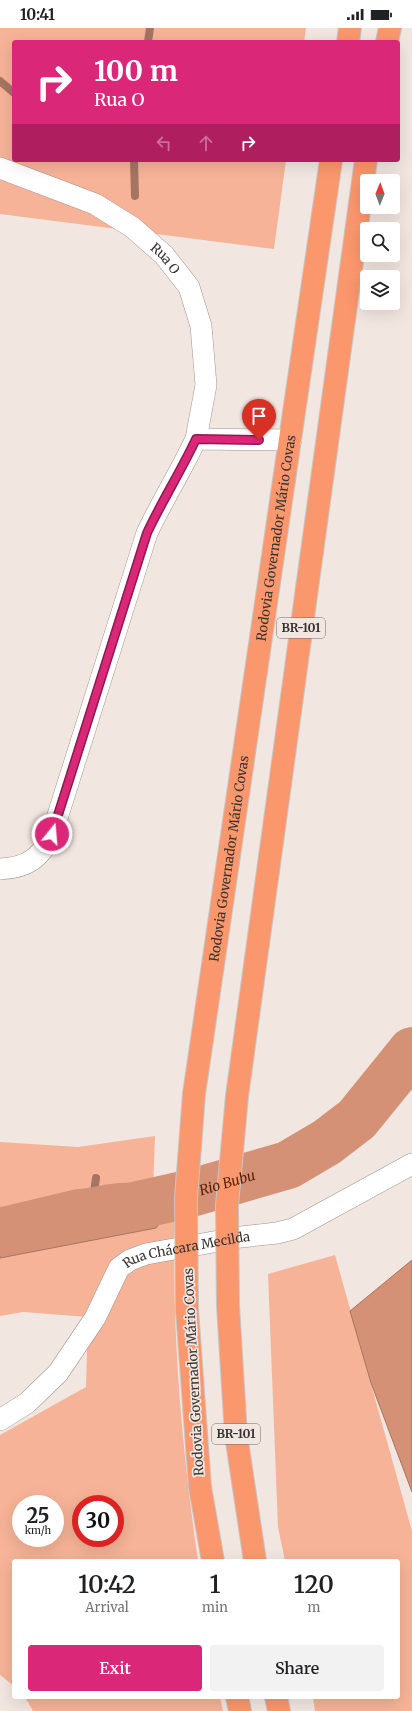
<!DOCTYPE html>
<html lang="en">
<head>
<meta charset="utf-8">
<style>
	body { margin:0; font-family:Merriweather,serif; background:#f2f2f2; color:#202124; height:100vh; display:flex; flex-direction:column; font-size:15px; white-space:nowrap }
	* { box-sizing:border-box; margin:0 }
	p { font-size:13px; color:#757577 }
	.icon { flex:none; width:22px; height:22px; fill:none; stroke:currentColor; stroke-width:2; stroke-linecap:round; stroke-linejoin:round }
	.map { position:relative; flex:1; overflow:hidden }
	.details { position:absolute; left:12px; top:1531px; width:388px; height:140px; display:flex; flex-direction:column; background:#fff; border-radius:4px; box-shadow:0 4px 16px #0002 }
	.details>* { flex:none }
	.guide { position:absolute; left:12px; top:12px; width:388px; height:122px; border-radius:4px; box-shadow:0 4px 16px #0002; background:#db2777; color:#fff; overflow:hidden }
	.needle { width:26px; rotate:1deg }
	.fabs { position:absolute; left:360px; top:146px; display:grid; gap:8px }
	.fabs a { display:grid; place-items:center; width:40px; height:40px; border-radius:4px; background:#fff; box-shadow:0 4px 16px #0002; font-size:20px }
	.speed { position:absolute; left:12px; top:1467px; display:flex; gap:8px; font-size:20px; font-weight:700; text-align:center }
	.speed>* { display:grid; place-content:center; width:52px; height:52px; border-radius:50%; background:#fff; box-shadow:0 4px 16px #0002; line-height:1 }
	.speed small { font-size:10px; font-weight:400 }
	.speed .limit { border:6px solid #d22; background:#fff; color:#111 }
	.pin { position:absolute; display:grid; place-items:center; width:34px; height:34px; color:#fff; margin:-41px -17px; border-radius:50% 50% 50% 0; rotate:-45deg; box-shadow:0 0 4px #0007 }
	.pin .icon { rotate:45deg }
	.me { position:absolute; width:44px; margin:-22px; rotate:17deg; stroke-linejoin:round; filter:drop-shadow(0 0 3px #0008) }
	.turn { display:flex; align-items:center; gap:14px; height:84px; padding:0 16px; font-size:18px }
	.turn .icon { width:52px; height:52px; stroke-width:2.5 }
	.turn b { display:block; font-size:28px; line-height:34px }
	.lanes { display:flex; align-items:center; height:38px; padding:0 16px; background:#0003; justify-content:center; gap:20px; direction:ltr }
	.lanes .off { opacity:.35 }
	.eta { display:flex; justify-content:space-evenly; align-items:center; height:68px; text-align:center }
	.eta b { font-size:24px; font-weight:600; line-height:28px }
	.primary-button { display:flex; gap:8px; margin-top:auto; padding:8px 16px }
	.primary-button a { flex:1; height:46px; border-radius:4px; background:#db2777; color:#fff; font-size:16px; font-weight:600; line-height:46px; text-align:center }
	.primary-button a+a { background:#f2f2f2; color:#202124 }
	.status { display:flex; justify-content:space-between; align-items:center; height:28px; padding:0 20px; background:#fff; direction:ltr }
	.status svg { height:11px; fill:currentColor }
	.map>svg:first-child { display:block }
	.green { fill:#f6b397; fill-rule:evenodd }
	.water { fill:#d49175; stroke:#a57561 }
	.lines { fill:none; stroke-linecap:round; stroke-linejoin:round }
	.stream { stroke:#a57561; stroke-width:8 }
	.river { stroke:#d49175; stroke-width:48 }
	.minor-casing { stroke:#a09490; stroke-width:22 }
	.motorway-casing { stroke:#c7c6c6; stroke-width:24 }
	.minor { stroke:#fff; stroke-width:21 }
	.motorway { stroke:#fb976c; stroke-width:22 }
	.motorway-bridge-casing { stroke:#c7c6c6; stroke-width:24; stroke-linecap:butt }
	.motorway-bridge { stroke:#fb976c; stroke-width:22 }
	.route-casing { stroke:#8e194d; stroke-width:10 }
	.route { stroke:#db2777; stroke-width:7 }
	.labels { text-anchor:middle; stroke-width:3.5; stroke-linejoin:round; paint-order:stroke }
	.shield { fill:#f2e6e0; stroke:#706966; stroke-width:1 }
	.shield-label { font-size:12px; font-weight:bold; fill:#383332 }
	.street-label { font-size:13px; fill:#383332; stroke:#f2e6e0 }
	.water-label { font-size:14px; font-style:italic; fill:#5a1e00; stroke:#f2e6e0 }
</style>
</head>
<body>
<div class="status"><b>10:41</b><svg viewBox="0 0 49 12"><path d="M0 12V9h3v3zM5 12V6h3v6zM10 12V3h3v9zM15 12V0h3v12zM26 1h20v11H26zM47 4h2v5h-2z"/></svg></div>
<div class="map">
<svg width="412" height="1683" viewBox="0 0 412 1683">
	<rect width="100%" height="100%" fill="#f2e6e0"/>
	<path class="green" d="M0,0H306L304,14H14V132H286L274,221L0,186Z
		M155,1108L153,1163L0,1180V1114L78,1119Z
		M175,1175C171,1295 181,1415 198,1533H14V1658L0,1647V1407L86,1359L88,1289L23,1284L0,1288V1230L156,1200ZM21,1476H55V1510H21ZM81,1476H115V1510H81Z
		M335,1227L412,1503V1683H315L313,1669H398V1533H285L278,1499L268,1246Z
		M25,1669H220L223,1683H33Z"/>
	<path class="water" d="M153,1163L175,1175L156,1200L0,1230V1180Z
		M412,1232V1464L371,1355L350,1283Z"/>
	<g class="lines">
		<path class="stream" d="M148,14L150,0
			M0,53L14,65
			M134,132L135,168
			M92,1179L96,1150"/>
		<path class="river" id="s1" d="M0,1204L79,1185C96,1185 113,1177 130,1179L188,1166L288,1137L327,1114L357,1091L412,1023"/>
		<defs>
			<g id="minor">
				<path id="s2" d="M0,140L95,176L132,199L164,227L189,259L201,298L206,357L196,411"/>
				<path d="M0,841C27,840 41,830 52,806L147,505C162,473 181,443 196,411L291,412"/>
				<path id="s3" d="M0,1392L27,1375L58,1345L95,1290L119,1240L130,1232L146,1226L241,1209L277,1205L293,1201L412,1136"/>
			</g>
			<g id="motorway">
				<path d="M348,14L350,0"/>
				<path d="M387,14L390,0"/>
				<path id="s4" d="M194,1066L331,132"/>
				<path d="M237,1068L366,132"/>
				<path d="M228,1278L236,1407L255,1533"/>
				<path d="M187,1282L200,1459L213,1533"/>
				<path d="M237,1669L240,1683"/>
				<path d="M276,1669L279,1683"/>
			</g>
		</defs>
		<use href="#minor" class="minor-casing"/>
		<use href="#motorway" class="motorway-casing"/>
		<use href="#minor" class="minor"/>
		<use href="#motorway" class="motorway"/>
		<defs>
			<path id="motorway-bridge" d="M228,1278L227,1177L237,1068
				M187,1282L186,1170L194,1066"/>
		</defs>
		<use href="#motorway-bridge" class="motorway-bridge-casing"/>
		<use href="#motorway-bridge" class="motorway-bridge"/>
	</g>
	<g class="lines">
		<defs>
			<path id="route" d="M52,806L147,505C162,473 181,443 196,411L259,412"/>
		</defs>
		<use href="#route" class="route-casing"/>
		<use href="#route" class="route"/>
	</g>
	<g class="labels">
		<g class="shield">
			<rect x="277" y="590" width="48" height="20" rx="3"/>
			<rect x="212" y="1396" width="48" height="20" rx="3"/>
		</g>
		<g class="shield-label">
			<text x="301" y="604">BR-101</text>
			<text x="236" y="1410">BR-101</text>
		</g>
		<g class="street-label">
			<text dy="5" stroke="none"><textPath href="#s2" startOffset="191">Rua O</textPath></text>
			<text dy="5" stroke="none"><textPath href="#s4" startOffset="562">Rodovia Governador Mário Covas</textPath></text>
			<text dy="5" stroke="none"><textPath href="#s4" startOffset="238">Rodovia Governador Mário Covas</textPath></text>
			<text dy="5" stroke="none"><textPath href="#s3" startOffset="268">Rua Chácara Mecilda</textPath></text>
			<text transform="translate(193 1344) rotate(-93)" y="5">Rodovia Governador Mário Covas</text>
		</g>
		<g class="water-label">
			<text dy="5" stroke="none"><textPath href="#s1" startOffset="233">Rio Bubu</textPath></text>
		</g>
	</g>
</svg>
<div class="fabs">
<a><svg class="needle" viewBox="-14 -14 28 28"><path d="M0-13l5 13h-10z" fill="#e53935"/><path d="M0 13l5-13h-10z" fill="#757577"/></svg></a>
<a><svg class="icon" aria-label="search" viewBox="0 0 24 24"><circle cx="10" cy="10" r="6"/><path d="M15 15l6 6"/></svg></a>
<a><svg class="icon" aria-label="layers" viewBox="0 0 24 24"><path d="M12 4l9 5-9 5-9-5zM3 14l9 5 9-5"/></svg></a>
</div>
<div class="speed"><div>25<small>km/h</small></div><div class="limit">30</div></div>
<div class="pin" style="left:259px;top:412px;background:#d93025"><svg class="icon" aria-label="arrive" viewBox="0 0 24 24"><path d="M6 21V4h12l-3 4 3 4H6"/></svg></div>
<svg class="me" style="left:52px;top:806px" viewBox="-20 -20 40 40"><circle r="17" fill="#db2777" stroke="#fff" stroke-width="3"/><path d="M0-11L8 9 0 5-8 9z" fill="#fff"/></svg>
<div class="guide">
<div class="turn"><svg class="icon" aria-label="right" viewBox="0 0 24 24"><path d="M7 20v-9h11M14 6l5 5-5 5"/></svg><div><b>100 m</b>Rua O</div></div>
<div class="lanes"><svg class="icon off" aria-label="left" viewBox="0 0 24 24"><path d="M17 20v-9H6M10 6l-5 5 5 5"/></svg><svg class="icon off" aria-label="ahead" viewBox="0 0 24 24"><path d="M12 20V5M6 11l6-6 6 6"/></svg><svg class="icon" aria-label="right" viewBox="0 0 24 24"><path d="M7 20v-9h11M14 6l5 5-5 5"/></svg></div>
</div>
<section class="details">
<div class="eta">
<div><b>10:42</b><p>Arrival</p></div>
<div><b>1</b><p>min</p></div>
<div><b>120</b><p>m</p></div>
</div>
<div class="primary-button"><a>Exit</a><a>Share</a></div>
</section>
</div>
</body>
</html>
